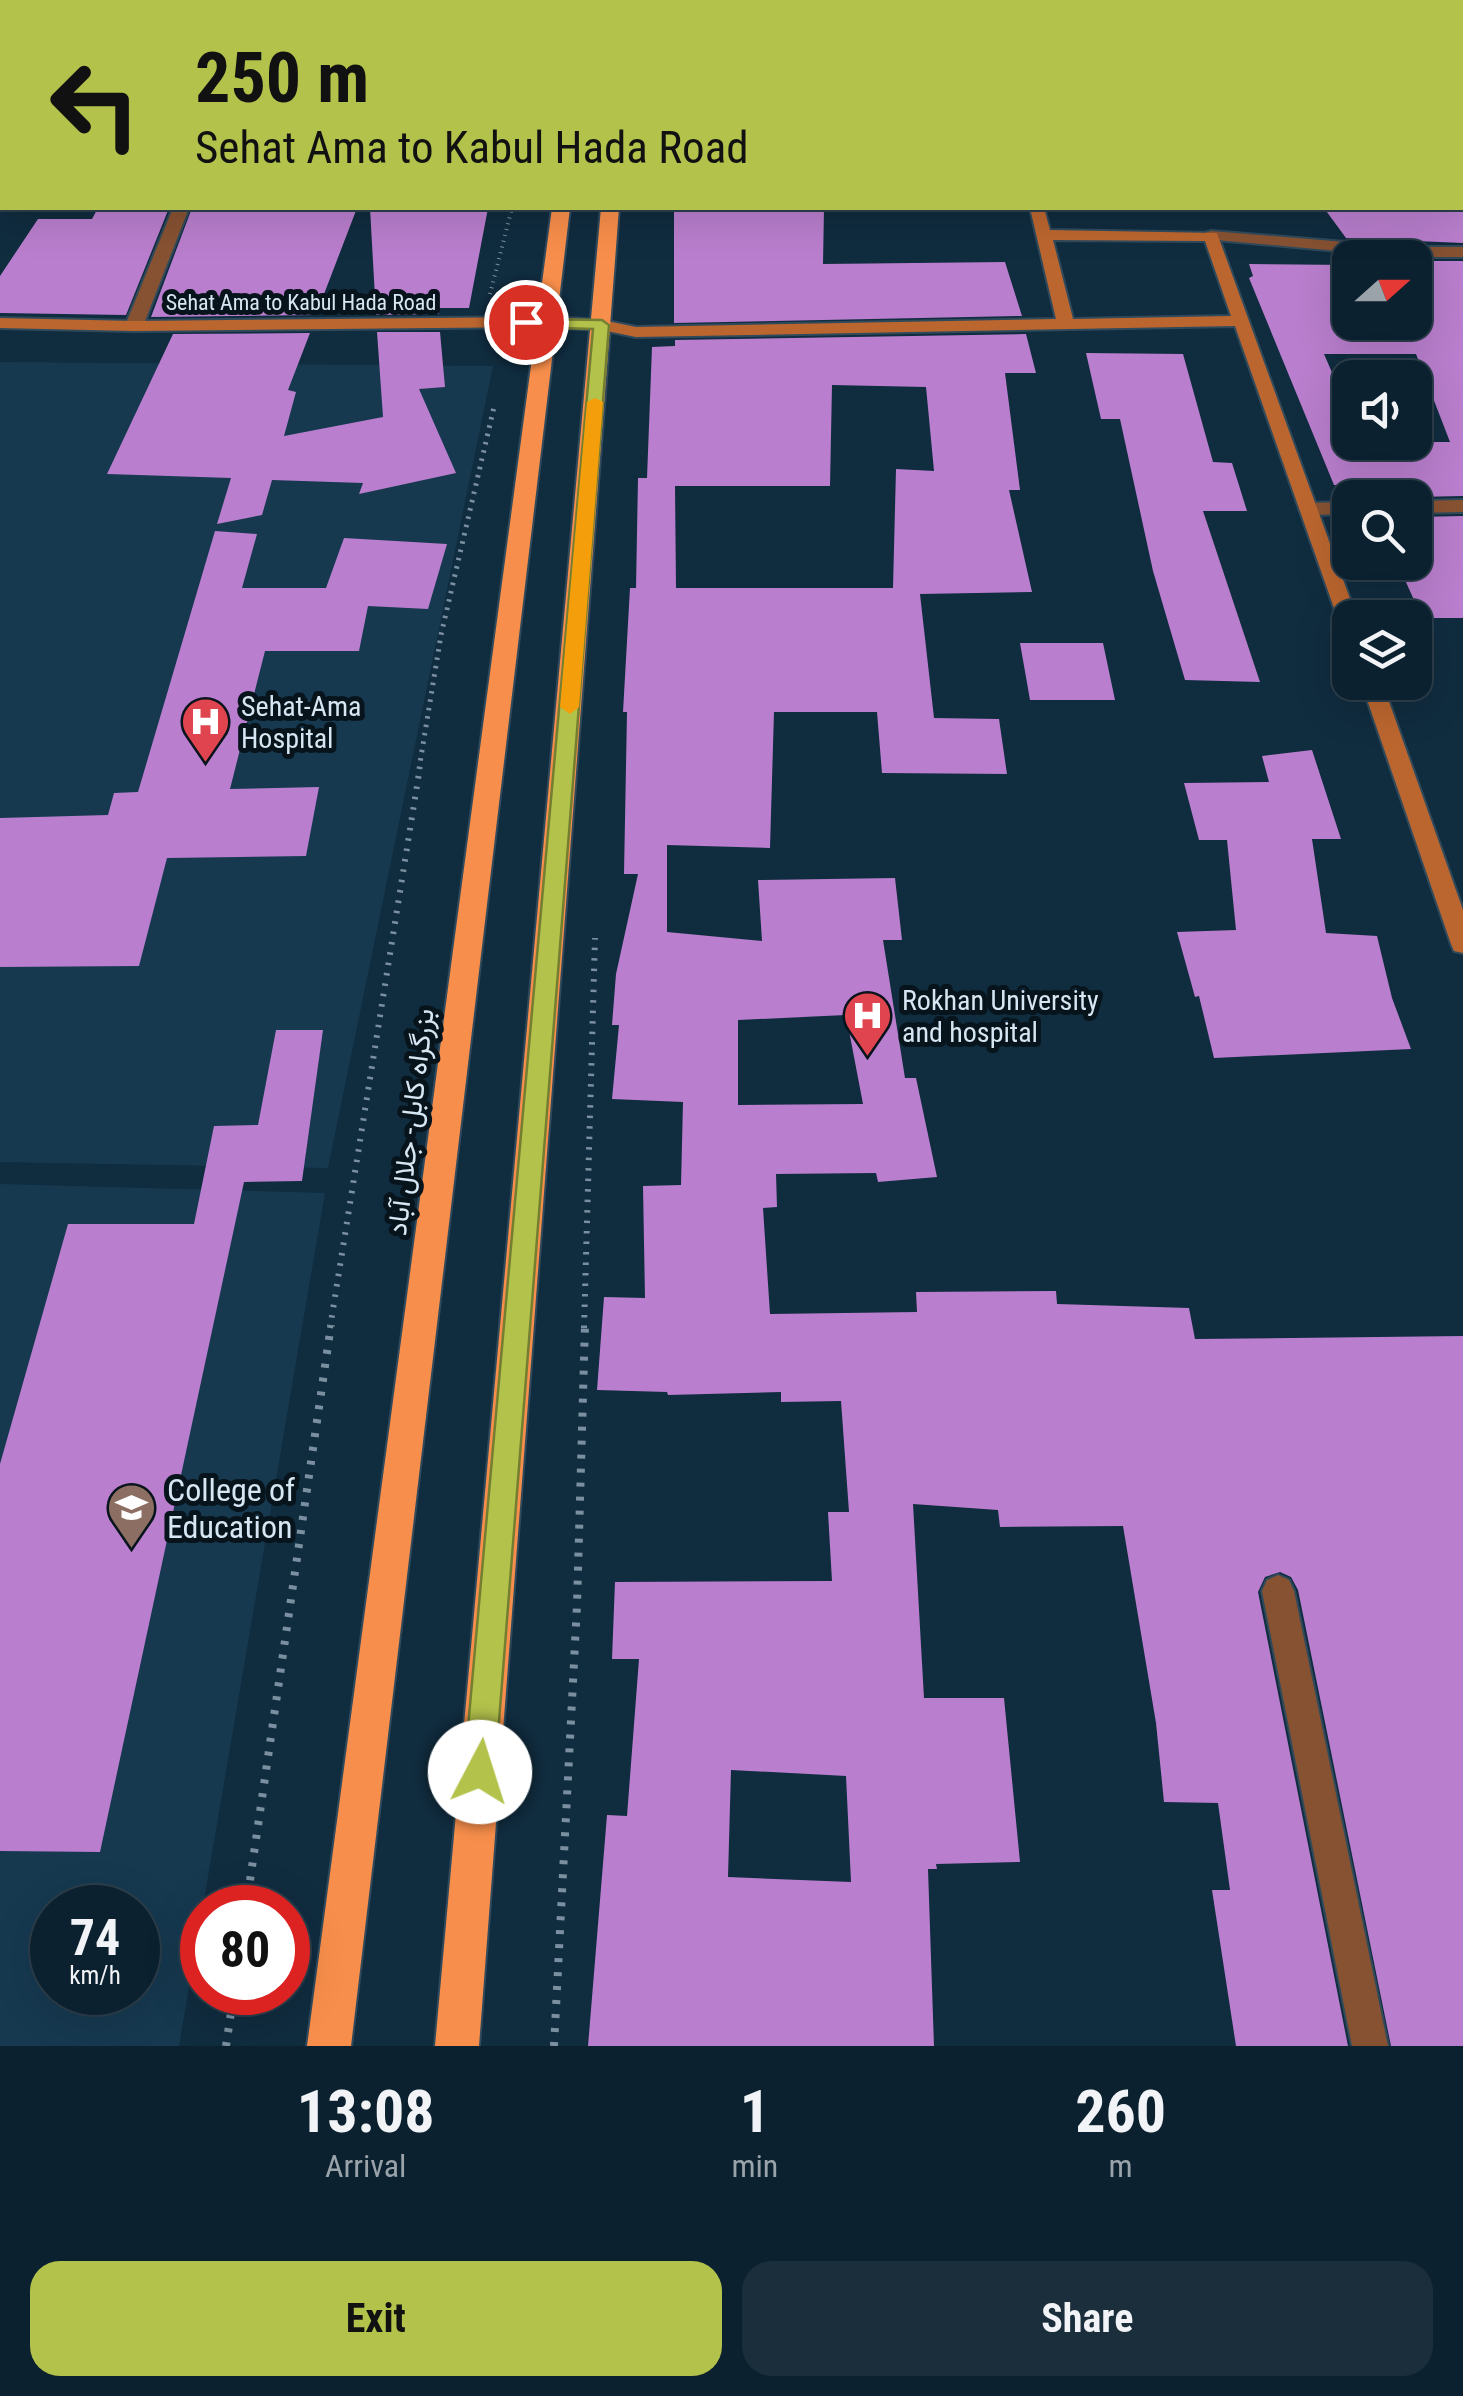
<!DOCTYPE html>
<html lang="en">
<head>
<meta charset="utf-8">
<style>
	body { margin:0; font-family:"Roboto Condensed",Vazirmatn,sans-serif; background:#1a2e3b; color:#f1f3f6; height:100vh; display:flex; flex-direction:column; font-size:38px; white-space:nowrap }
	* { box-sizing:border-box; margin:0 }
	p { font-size:32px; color:#9aa3aa }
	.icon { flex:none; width:55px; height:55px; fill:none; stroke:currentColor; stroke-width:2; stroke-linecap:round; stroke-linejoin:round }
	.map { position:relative; height:2046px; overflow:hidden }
	.panel { display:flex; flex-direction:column; background:#0c212f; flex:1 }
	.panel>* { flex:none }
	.top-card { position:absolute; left:0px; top:0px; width:1465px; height:210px; box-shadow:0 10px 40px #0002,0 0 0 2px #2c3e4b; background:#b3c24b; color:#111; overflow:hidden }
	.needle { width:65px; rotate:69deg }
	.buttons { position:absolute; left:1332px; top:240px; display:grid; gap:20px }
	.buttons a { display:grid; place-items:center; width:100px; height:100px; border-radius:20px; background:#0c212f; box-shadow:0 10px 40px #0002,0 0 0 2px #2c3e4b; font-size:50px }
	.speed { position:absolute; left:30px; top:1885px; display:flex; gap:20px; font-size:50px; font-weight:700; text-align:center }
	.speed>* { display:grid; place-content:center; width:130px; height:130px; border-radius:50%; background:#0c212f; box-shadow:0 10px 40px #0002,0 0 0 2px #2c3e4b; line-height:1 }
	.speed small { font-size:25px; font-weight:400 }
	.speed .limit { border:15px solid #d22; background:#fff; color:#111 }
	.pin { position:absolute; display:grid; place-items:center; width:85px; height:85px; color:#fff; margin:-42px; border:5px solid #fff; border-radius:50%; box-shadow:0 2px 10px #0007 }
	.me { position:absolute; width:110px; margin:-55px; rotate:5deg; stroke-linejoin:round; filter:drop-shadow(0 0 8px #0008) }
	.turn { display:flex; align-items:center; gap:35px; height:210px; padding:0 30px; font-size:45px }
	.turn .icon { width:130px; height:130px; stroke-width:2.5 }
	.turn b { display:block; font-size:70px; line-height:85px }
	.eta { display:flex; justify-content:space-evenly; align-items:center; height:170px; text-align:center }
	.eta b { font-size:60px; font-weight:700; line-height:70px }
	.button { display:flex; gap:20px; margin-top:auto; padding:20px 30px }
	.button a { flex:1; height:115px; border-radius:30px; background:#b3c24b; color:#111; font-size:40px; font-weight:700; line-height:115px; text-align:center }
	.button a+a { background:#1a2e3b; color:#f1f3f6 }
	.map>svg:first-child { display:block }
	.built { fill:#163950; fill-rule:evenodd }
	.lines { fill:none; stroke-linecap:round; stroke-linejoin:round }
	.stream { fill:#041519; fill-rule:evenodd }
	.building { fill:#b97ecd; fill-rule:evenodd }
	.street-casing { stroke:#304a5c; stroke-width:4 }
	.secondary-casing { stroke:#304a5c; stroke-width:4 }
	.highway-casing { stroke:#304a5c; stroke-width:4 }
	.path-far3 { stroke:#7a8f9f; stroke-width:4; stroke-dasharray:1 5; stroke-linecap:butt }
	.path-far2 { stroke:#7a8f9f; stroke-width:5; stroke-dasharray:2.5 6; stroke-linecap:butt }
	.path-far1 { stroke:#7a8f9f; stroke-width:6; stroke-dasharray:2.5 8; stroke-linecap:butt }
	.path { stroke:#7a8f9f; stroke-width:8; stroke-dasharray:4 10; stroke-linecap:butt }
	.street { fill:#875232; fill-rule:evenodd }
	.secondary { fill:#bc662f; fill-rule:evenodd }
	.highway { fill:#f88e4b; fill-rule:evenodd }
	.route { fill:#b3c24b; stroke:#747e31; stroke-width:2.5 }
	.slow { fill:#f59e0b }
	.labels { text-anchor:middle; stroke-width:10; stroke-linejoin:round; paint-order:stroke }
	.far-street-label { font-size:22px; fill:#d6e6f2; stroke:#08141c }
	.poi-label { font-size:28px; fill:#d6e6f2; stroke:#08141c; text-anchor:start }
	.street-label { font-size:28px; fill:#d6e6f2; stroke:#08141c }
	.near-poi-label { font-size:32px; fill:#d6e6f2; stroke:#08141c; text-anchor:start }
</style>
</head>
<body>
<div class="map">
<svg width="1463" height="2046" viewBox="0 0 1463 2046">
	<rect width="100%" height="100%" fill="#102c3f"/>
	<path class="built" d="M0,362L493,366L328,1168L0,1162Z
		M0,1184L325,1193L179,2046H0ZM52,1908H138V1992H52Z"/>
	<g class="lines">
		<path class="stream" d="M1315,0H1327L1329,2H1319Z
			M1462,52H1463V58H1462Z"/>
	</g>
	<path class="building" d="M98,208H169L126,315L0,313V276L38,219H92Z
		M192,208H357L316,315L151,317Z
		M370,208H488L469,308H438L439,314L376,315Z
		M674,208H824L823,264L1005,262L1022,316L674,323Z
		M1324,208H1463V243L1346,238Z
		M1415,261H1463V496L1369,498L1363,485H1334L1249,278L1253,276L1249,264L1350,265V322H1415ZM1324,354H1416L1450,442H1350V414Z
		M377,332H440L445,387L419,389L456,473L359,494L363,483L272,480L262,515L217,524L231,478L107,474L173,334L310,333L288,390L296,392L284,436L383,417Z
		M1026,334L1036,373H1005L1020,490H1009L1032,592L920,594L934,718L999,719L1007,774L882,773L877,712H774L770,848L667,845V932L762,941L758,880L895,878L902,940H883L905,1078H916L937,1177L878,1182L876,1173L776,1174L777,1207L763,1208L770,1314L917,1312L916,1292L1056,1291L1057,1304L1189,1308L1195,1339L1463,1336V2046H1391L1298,1590L1291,1577L1280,1572L1265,1577L1258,1592L1348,2046H1236L1212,1890H1230L1218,1803L1164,1802L1156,1723L1123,1526L1000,1527L998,1510L913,1504L924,1698H1004L1020,1862L936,1864L937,1869H928L934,2046H588L607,1815L627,1816L639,1659H612L615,1582L832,1581L828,1512H849L841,1401L781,1402V1392L668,1395L667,1392L597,1390L604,1297L645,1298L643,1186L681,1185L683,1102L612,1099L619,1025H612L616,974L638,874H624L627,712H623L630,588H636L638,478H647L652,347L675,346V340ZM832,385L926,387L934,471L896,469L893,588H676L675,486H830ZM846,1015L863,1104L738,1105V1020ZM731,1770L846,1776L851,1882L728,1877Z
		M1086,353L1183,354L1213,462L1232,463L1247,511H1203L1260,682L1185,680L1153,571L1120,419H1101Z
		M1463,516V618H1422L1397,562H1415V517Z
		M215,531L257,534L242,588H326L344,538L447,544L428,609L368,606L359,651H265L230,789L319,787L306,856L167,858L139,966L0,967V818L108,815L114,793L138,792Z
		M1020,643H1103L1115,700H1030Z
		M1312,750L1341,839H1312L1326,933L1377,936L1392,998L1411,1049L1214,1058L1199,996L1195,997L1177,932L1236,930L1227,840H1199L1184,783L1269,782L1262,756Z
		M276,1030H323L302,1181L244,1182L100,1852L0,1851V1464L68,1224H194L214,1126L258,1125Z"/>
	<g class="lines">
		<defs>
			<path id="street" d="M1462,42H1463V51H1462Z
				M1462,122H1463V131H1462Z
				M173,208H189L143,326L128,330L125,326Z
				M1211,231L1405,247H1463V257H1405L1205,239V233Z
				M1463,500V512L1415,513V501Z
				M1350,502V514L1309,515L1299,509L1309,503Z
				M1278,1575L1289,1580L1294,1591L1388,2046H1352L1262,1591L1267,1580Z"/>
			<path id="secondary" d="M983,0H997V2H984Z
				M1030,208H1044L1050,230L1217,233L1357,618H1350V632L1340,625L1235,326L636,337L602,330L547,327L134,331L0,328V318L134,321L547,317L602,320L636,327L1056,319ZM1053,240L1205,241L1231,316L1073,319Z
				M1361,682H1382L1463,910V953L1454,951L1451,944Z"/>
			<path id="highway" d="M580,0H596V2H580Z
				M617,0H633V2H617Z
				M552,208H570L351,2046H307Z
				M601,208H619L479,2046H435Z"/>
		</defs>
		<use href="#street" class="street-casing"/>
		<use href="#secondary" class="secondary-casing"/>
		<use href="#highway" class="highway-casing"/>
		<path class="path-far3" d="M490,294L512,208"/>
		<path class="path-far2" d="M419,769L441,635L494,407"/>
		<path class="path-far1" d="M330,1328L420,767
			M584,1328L595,938"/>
		<path class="path" d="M246,1908L331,1325
			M226,2046L234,1992
			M554,2046L577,1605L585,1325"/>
		<use href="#street" class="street"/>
		<use href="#secondary" class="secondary"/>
		<use href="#highway" class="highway"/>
	</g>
	<path class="route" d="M521,319L602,320L609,325L495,1772L491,1783L480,1788L469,1783L464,1772L593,329L526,327L519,322Z"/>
	<path class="slow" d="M595,398L603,402L579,707L570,714L560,707L587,402Z"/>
	<defs>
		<symbol id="hospital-pin" viewBox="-11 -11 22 30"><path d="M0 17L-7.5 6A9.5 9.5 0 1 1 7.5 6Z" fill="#e0444e" stroke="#08141c"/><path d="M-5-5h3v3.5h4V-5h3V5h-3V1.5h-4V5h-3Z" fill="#fff"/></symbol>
		<symbol id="university-pin" viewBox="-11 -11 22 30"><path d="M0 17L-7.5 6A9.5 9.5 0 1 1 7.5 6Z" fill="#8d6e63" stroke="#08141c"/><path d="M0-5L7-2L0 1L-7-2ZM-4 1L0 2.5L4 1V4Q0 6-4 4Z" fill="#fff"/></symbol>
	</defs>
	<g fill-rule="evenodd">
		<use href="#hospital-pin" x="178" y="694" width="55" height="75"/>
		<use href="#hospital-pin" x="840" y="988" width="55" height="75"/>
		<use href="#university-pin" x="104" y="1480" width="55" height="75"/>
	</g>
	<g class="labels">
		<g class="far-street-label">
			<text x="301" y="310">Sehat Ama to Kabul Hada Road</text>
		</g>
		<g class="poi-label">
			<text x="241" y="716">Sehat-Ama<tspan x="241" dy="32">Hospital</tspan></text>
			<text x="902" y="1010">Rokhan University<tspan x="902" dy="32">and hospital</tspan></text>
		</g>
		<g class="street-label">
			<text transform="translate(410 1122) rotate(-83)" y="10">بزرگراه کابل- جلال آباد</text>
		</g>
		<g class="near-poi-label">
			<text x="167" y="1501">College of<tspan x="167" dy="37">Education</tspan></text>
		</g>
	</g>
</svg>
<div class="buttons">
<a><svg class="needle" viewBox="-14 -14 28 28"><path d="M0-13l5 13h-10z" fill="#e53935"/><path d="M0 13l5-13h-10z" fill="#9aa3aa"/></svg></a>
<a><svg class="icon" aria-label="sound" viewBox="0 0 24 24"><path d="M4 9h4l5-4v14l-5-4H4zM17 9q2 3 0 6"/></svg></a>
<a><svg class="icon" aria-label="search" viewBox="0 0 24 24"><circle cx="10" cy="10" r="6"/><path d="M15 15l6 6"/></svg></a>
<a><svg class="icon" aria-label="layers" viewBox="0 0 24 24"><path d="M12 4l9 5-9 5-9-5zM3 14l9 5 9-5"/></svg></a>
</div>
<div class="speed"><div>74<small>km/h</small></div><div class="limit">80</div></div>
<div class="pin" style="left:526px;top:322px;background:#d93025"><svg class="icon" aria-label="arrive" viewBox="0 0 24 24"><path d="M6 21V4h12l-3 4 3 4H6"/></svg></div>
<svg class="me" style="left:480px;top:1772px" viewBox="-20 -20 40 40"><circle r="19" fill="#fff"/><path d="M0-13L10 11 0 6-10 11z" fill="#b3c24b"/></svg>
<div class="top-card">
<div class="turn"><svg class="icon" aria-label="left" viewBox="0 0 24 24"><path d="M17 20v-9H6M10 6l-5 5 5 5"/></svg><div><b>250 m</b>Sehat Ama to Kabul Hada Road</div></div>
</div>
</div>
<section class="panel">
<div class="eta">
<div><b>13:08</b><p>Arrival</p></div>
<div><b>1</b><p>min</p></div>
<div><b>260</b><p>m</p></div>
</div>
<div class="button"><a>Exit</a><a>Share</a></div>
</section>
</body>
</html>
